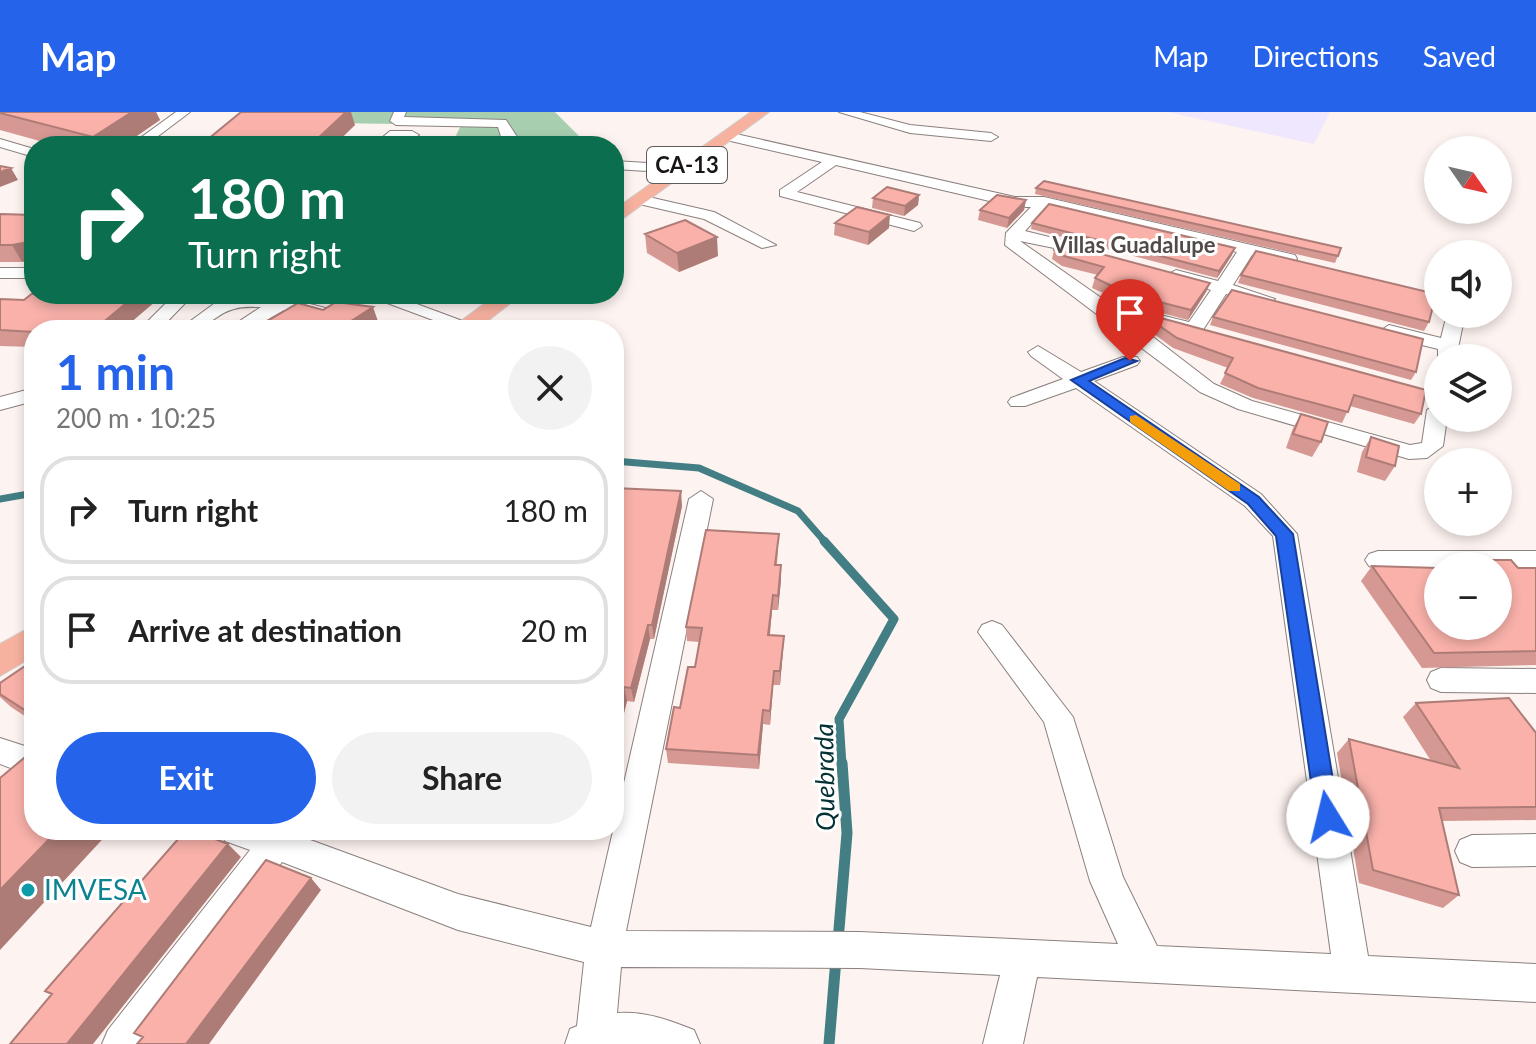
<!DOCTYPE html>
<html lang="en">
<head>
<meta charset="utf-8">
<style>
	body { margin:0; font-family:Lato,sans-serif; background:#f2f2f2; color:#222; height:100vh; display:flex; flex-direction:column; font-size:30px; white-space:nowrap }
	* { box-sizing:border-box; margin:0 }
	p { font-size:26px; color:#767676 }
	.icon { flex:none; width:44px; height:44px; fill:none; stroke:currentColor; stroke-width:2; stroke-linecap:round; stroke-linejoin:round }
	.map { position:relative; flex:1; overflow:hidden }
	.drawer { position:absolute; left:24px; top:208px; width:600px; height:520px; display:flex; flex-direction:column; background:#fff; border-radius:32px; box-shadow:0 4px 12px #0003 }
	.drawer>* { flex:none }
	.top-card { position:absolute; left:24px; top:24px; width:600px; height:168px; border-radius:32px; box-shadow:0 4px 12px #0003; background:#0b6e4f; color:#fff; overflow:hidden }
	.needle { width:52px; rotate:124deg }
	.controls { position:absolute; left:1424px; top:24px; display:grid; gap:16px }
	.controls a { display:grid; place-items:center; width:88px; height:88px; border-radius:50%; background:#fff; box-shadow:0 4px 12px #0003; font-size:40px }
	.pin { position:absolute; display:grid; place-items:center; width:68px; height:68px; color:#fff; margin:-82px -34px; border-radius:50% 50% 50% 0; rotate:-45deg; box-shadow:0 0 8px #0007 }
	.pin .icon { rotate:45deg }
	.me { position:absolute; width:88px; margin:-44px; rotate:351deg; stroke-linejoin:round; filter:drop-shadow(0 0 6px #0008) }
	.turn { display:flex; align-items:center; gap:28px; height:168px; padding:0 32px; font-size:36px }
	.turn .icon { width:104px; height:104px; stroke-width:2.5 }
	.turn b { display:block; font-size:56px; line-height:68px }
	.round { display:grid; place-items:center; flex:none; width:84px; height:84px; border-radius:42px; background:#f2f2f2 }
	.overview { display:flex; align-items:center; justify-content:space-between; height:136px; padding:0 32px }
	h1 { font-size:48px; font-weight:700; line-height:60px; color:#2563eb }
	.primary-button { display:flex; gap:16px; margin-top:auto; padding:16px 32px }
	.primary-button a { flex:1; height:92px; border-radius:48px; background:#2563eb; color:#fff; font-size:32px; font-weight:700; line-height:92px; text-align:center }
	.primary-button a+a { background:#f2f2f2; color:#222 }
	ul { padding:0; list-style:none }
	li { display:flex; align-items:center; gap:24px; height:108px; margin:0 16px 12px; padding:0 16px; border:4px solid #e0e0e0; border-radius:32px }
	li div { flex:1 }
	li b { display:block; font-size:30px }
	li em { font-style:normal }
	header { display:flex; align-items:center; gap:48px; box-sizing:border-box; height:112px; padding:0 40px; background:#2563eb; color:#fff }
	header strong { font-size:38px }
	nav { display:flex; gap:44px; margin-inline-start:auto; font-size:28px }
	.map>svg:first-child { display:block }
	.commercial { fill:#efe7fd }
	.green { fill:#a6ceaf }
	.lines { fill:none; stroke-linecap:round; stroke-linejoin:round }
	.stream-far2 { stroke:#427e84; stroke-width:7 }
	.stream-far1 { stroke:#427e84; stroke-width:9 }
	.stream { stroke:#427e84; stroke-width:11 }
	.minor-casing { stroke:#8a817e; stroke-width:2 }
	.major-casing { stroke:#d1d0d0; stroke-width:2 }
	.minor { fill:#fff; fill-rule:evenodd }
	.major { fill:#f7b19f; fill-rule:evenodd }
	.wall { fill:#d69892 }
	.shaded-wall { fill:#ae7c77 }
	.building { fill:#f9b1aa; stroke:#ae7c77; stroke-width:2 }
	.route { fill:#2563eb; stroke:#184099; stroke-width:2 }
	.slow { fill:#f59e0b }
	.culture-dot { fill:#0f9aa8; stroke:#fff; stroke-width:3 }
	.labels { text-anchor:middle; stroke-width:6; stroke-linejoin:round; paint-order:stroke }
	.shield { fill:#fff; stroke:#5e5c5b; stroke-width:2 }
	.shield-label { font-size:22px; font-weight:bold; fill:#191615 }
	.far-neighbourhood-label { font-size:22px; font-weight:bold; fill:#514a47; stroke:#fff }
	.water-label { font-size:26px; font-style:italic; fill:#053135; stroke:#fff }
	.near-culture-label { font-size:28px; fill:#0d838f; stroke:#fff; text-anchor:start }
</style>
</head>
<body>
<header>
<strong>Map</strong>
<nav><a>Map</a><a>Directions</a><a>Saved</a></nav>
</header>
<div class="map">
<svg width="1536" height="932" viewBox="0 0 1536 932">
	<rect width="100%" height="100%" fill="#fdf3f0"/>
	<path class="commercial" d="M1167,0H1330L1314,32Z"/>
	<path class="green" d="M286,0H555L581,26L597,34H451L461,13L271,10Z"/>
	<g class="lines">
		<path class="stream-far2" d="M614,349L699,356L798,399L826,431
			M0,387L34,381"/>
		<path class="stream-far1" d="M824,429L894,507L839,607L842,653"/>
		<path class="stream" d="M838,829L847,721L842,651
			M829,932L836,847"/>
		<defs>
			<path id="minor" d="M176,0H190L145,34H129Z
				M394,0H406L404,5L506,8L523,34L503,31L498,15L396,13L390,9Z
				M839,0H860L910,13L991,21L998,25L991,29L910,21Z
				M390,19H412L419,23L412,27H394L387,34H372Z
				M727,20L1015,85H1044L1295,143L1297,147L1289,152L1252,143L1233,173L1275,187L1266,192L1226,182L1201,221L1192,223L1127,205L1214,272L1252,289L1410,333L1422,331L1427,298L1438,292V306H1447L1443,334L1427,346L1409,347L1238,297L1200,280L1005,133L1006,121L1031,95H1015L836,53L797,80L920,111L922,114L914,119L780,84V78L822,50L722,27V21ZM1047,95L1237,140L1218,169L1176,158L1167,163L1211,178L1189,210L1107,190L1020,129L1098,145V137L1025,119Z
				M0,27L34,37V45L0,35Z
				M614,49L681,53L688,57L681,61L614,57Z
				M640,83L714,100L776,133L762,136L704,107L635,91L632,88Z
				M0,156H34V166H0Z
				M175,182H194L159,218H139Z
				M363,182H390L476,214L474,218H460Z
				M250,184L310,192L394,214L396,218H367L284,198L249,218H226L261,195C253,195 243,194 234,197C213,202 203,224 181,216L215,191Z
				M1447,202H1465L1456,246L1438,249V237L1382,223L1380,219L1389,213L1441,226Z
				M1038,234L1081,260L1123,245H1137L1140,249L1137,253L1094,269L1261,382L1297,422L1368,844L1536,852V890L1037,865L1023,932H983L1000,863L860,856L621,855L617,901C645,899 669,908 694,918L700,932H565L570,917L577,914L584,850L458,818L282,750L146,932H102L108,918L250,738L225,729L220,718H283L458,782L591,815L689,387L701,379L713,387L626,819L860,820L1118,832L1090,769L1044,610L978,520L982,513L992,509L1002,513L1073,605L1123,765L1157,834L1331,842L1273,424L1245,394L1076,276L1025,294H1011L1008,290L1011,286L1063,267L1031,244L1028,240Z
				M34,276V289L0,298V285Z
				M1378,439H1536V457H1498V454L1378,457L1369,454L1365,448L1369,442Z
				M1441,556L1536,557V581L1441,580L1431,576L1427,568L1431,560Z
				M0,626L34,637V665L0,652Z
				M1536,722V754L1472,755L1460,750L1455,739L1460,728L1472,723Z"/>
			<path id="major" d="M751,0H769L614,113V98Z
				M497,182H522L476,218H449Z
				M34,513V544L0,564V532Z"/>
		</defs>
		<use href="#minor" class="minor-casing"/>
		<use href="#major" class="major-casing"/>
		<use href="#minor" class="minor"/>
		<use href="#major" class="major"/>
	</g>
	<path class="wall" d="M0,0H156L160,8L122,34H58L0,18Z
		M355,13L333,34H209L207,28Z
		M1036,76L1341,136L1335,151L1035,82Z
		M919,83L918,93L904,104L872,96L873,86Z
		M1026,88L1024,98L1007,116L978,108L980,98Z
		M0,102L22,150H0Z
		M835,111L889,116L868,133L834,123Z
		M1032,111L1232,143L1217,166L1031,117Z
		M645,122L718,144L679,160L647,141Z
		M1054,138L1210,171L1206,180L1188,208L1109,187L1110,184L1092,176L1095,166L1098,163L1062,154L1052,147Z
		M1241,163L1429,210L1424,219L1238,171Z
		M34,182H162L163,183L34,218V235L0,234V187L24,188Z
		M1213,205L1416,260L1411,268L1210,213Z
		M1157,212L1421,302L1414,312L1350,294L1342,311L1253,286L1220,272L1228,256L1173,236L1154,222Z
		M1301,302L1321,330L1312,345L1286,336L1293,316Z
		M1371,325L1395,354L1385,369L1357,360L1362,340Z
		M614,376L682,394L654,527H650L634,590L627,589L616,633L614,632Z
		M778,437L777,453L781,468L778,498H772L770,523L783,538L780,573H773L770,613L763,612L759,657L668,651L666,637L695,555L699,530L687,529L686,515Z
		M1462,448L1518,456H1536V553L1422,556L1361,469L1372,454L1438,514L1498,454H1457Z
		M34,548V610L11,595L0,585V571Z
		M1416,591L1536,621V708L1442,709L1459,783L1443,796L1359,771L1337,641L1349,627L1431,649L1403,605Z"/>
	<path class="shaded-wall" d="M132,0H156L160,8L122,34H98L93,25Z
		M346,0H351L355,13L333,34H315L314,30Z
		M11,56L18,68L0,75V60Z
		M919,83L918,93L904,104L905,94Z
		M1026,88L1024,98L1007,116L1009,106Z
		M890,103L889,116L868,133L869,120Z
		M717,125L718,144L679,160L677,141Z
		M34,129V148L22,150L12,133Z
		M1235,136L1232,143L1217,166L1219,159Z
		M1210,171L1206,180L1188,208L1191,198Z
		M137,182L163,183L122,218H94Z
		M373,195L381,218H337Z
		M681,379L682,394L654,527L652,513Z
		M781,453V468L778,498V484Z
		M773,483L772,498L768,537V523Z
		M648,513L650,527L634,590L631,576Z
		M784,524L783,538L780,573V559Z
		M774,559L773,573L770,613V599Z
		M624,575L627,589L616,633L614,616Z
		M763,598V612L759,657L758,643Z
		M58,718H111L0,838V778Z
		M228,732L241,745L93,932H67Z
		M311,766L321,778L209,932H186Z"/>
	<path class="building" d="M0,0H132L93,25L0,1Z
		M241,0H346L314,30H307L302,34H245L249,31L207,28Z
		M0,54L11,56L0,60Z
		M1044,69L1341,136L1338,144L1036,76Z
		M887,75L919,83L905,94L873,86Z
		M997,83L1026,88L1009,106L980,98Z
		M1049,92L1235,136L1219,159L1032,111Z
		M857,95L890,103L869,120L835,111Z
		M0,102L34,103V129L12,133H0Z
		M685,108L717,125L677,141L645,122Z
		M1060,131L1210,171L1191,198L1112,178L1114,175L1095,166L1104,155L1064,144L1054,138Z
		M1256,139L1436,182L1429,210L1241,163Z
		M1232,178L1423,227L1416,260L1213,205Z
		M34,180V182H137L94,218H34V220L0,218V187L24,188Z
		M336,190L373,195L337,218H252L298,191L323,198Z
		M1161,206L1426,278L1421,302L1354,283L1348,300L1258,276L1225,261L1233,246L1177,226L1157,212Z
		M221,211L244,218H209Z
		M1301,302L1328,310L1321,330L1293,322Z
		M1371,325L1399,334L1395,354L1366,345Z
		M614,376L681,379L652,513H648L631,576L624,575L614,616Z
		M706,418L779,422L775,453H781L778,484L773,483L768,523L784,524L780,559H774L770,599L763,598L758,643L666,637L674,595L680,596L688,555H695L702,516L686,515Z
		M1462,448H1511L1518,456H1536V539L1434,541L1372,454L1438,456V514H1498V454H1467Z
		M34,548V604L0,582V571Z
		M1509,586L1536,621V695L1439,696L1459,783L1373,758L1349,627L1459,656L1416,591Z
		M24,646L34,651V718H58L0,778V666Z
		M186,718H192L228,732L67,932H10L52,882L45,879Z
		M266,748L311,766L186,932H137L143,925L134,921Z"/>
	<path class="route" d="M1125,246L1137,249L1089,269L1259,385L1293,422L1339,705L1336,712L1328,715L1320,712L1316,705L1276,424L1248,392L1071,268Z"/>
	<path class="slow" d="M1136,303L1240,372V379H1229L1130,310V304Z"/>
	<circle class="culture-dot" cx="28" cy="778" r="8"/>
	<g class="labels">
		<rect class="shield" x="647" y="35" width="80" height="36" rx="6"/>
		<g class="shield-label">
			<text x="687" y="61">CA-13</text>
		</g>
		<g class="far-neighbourhood-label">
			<text x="1134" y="141">Villas Guadalupe</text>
		</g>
		<g class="water-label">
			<text transform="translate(825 665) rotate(-91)" y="9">Quebrada</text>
		</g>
		<g class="near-culture-label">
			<text x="44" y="788">IMVESA</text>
		</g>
	</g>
</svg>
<div class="controls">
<a><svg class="needle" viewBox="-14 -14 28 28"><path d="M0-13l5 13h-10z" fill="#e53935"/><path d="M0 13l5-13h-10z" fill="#767676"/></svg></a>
<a><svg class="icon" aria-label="sound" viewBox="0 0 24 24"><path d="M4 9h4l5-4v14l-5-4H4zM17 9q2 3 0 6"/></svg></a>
<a><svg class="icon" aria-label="layers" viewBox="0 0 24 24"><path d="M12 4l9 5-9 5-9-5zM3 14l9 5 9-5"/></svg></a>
<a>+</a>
<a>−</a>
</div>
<div class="pin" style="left:1130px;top:249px;background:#d93025"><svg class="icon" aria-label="arrive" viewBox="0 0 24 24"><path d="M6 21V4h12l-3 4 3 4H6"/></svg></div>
<svg class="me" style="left:1328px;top:705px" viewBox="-20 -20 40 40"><circle r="19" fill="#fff"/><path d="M0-13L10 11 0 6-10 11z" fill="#2563eb"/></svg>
<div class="top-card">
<div class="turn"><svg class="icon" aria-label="right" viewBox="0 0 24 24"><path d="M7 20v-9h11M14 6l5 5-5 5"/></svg><div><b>180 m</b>Turn right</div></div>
</div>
<section class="drawer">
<div class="overview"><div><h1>1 min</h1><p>200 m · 10:25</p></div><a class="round"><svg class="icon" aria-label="close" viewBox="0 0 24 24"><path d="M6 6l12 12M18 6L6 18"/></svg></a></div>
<ul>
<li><svg class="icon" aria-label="right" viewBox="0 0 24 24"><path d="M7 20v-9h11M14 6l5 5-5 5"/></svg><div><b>Turn right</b></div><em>180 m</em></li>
<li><svg class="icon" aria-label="arrive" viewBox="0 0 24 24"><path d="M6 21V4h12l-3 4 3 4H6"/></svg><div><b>Arrive at destination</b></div><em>20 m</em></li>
</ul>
<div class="primary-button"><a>Exit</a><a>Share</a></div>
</section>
</div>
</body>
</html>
